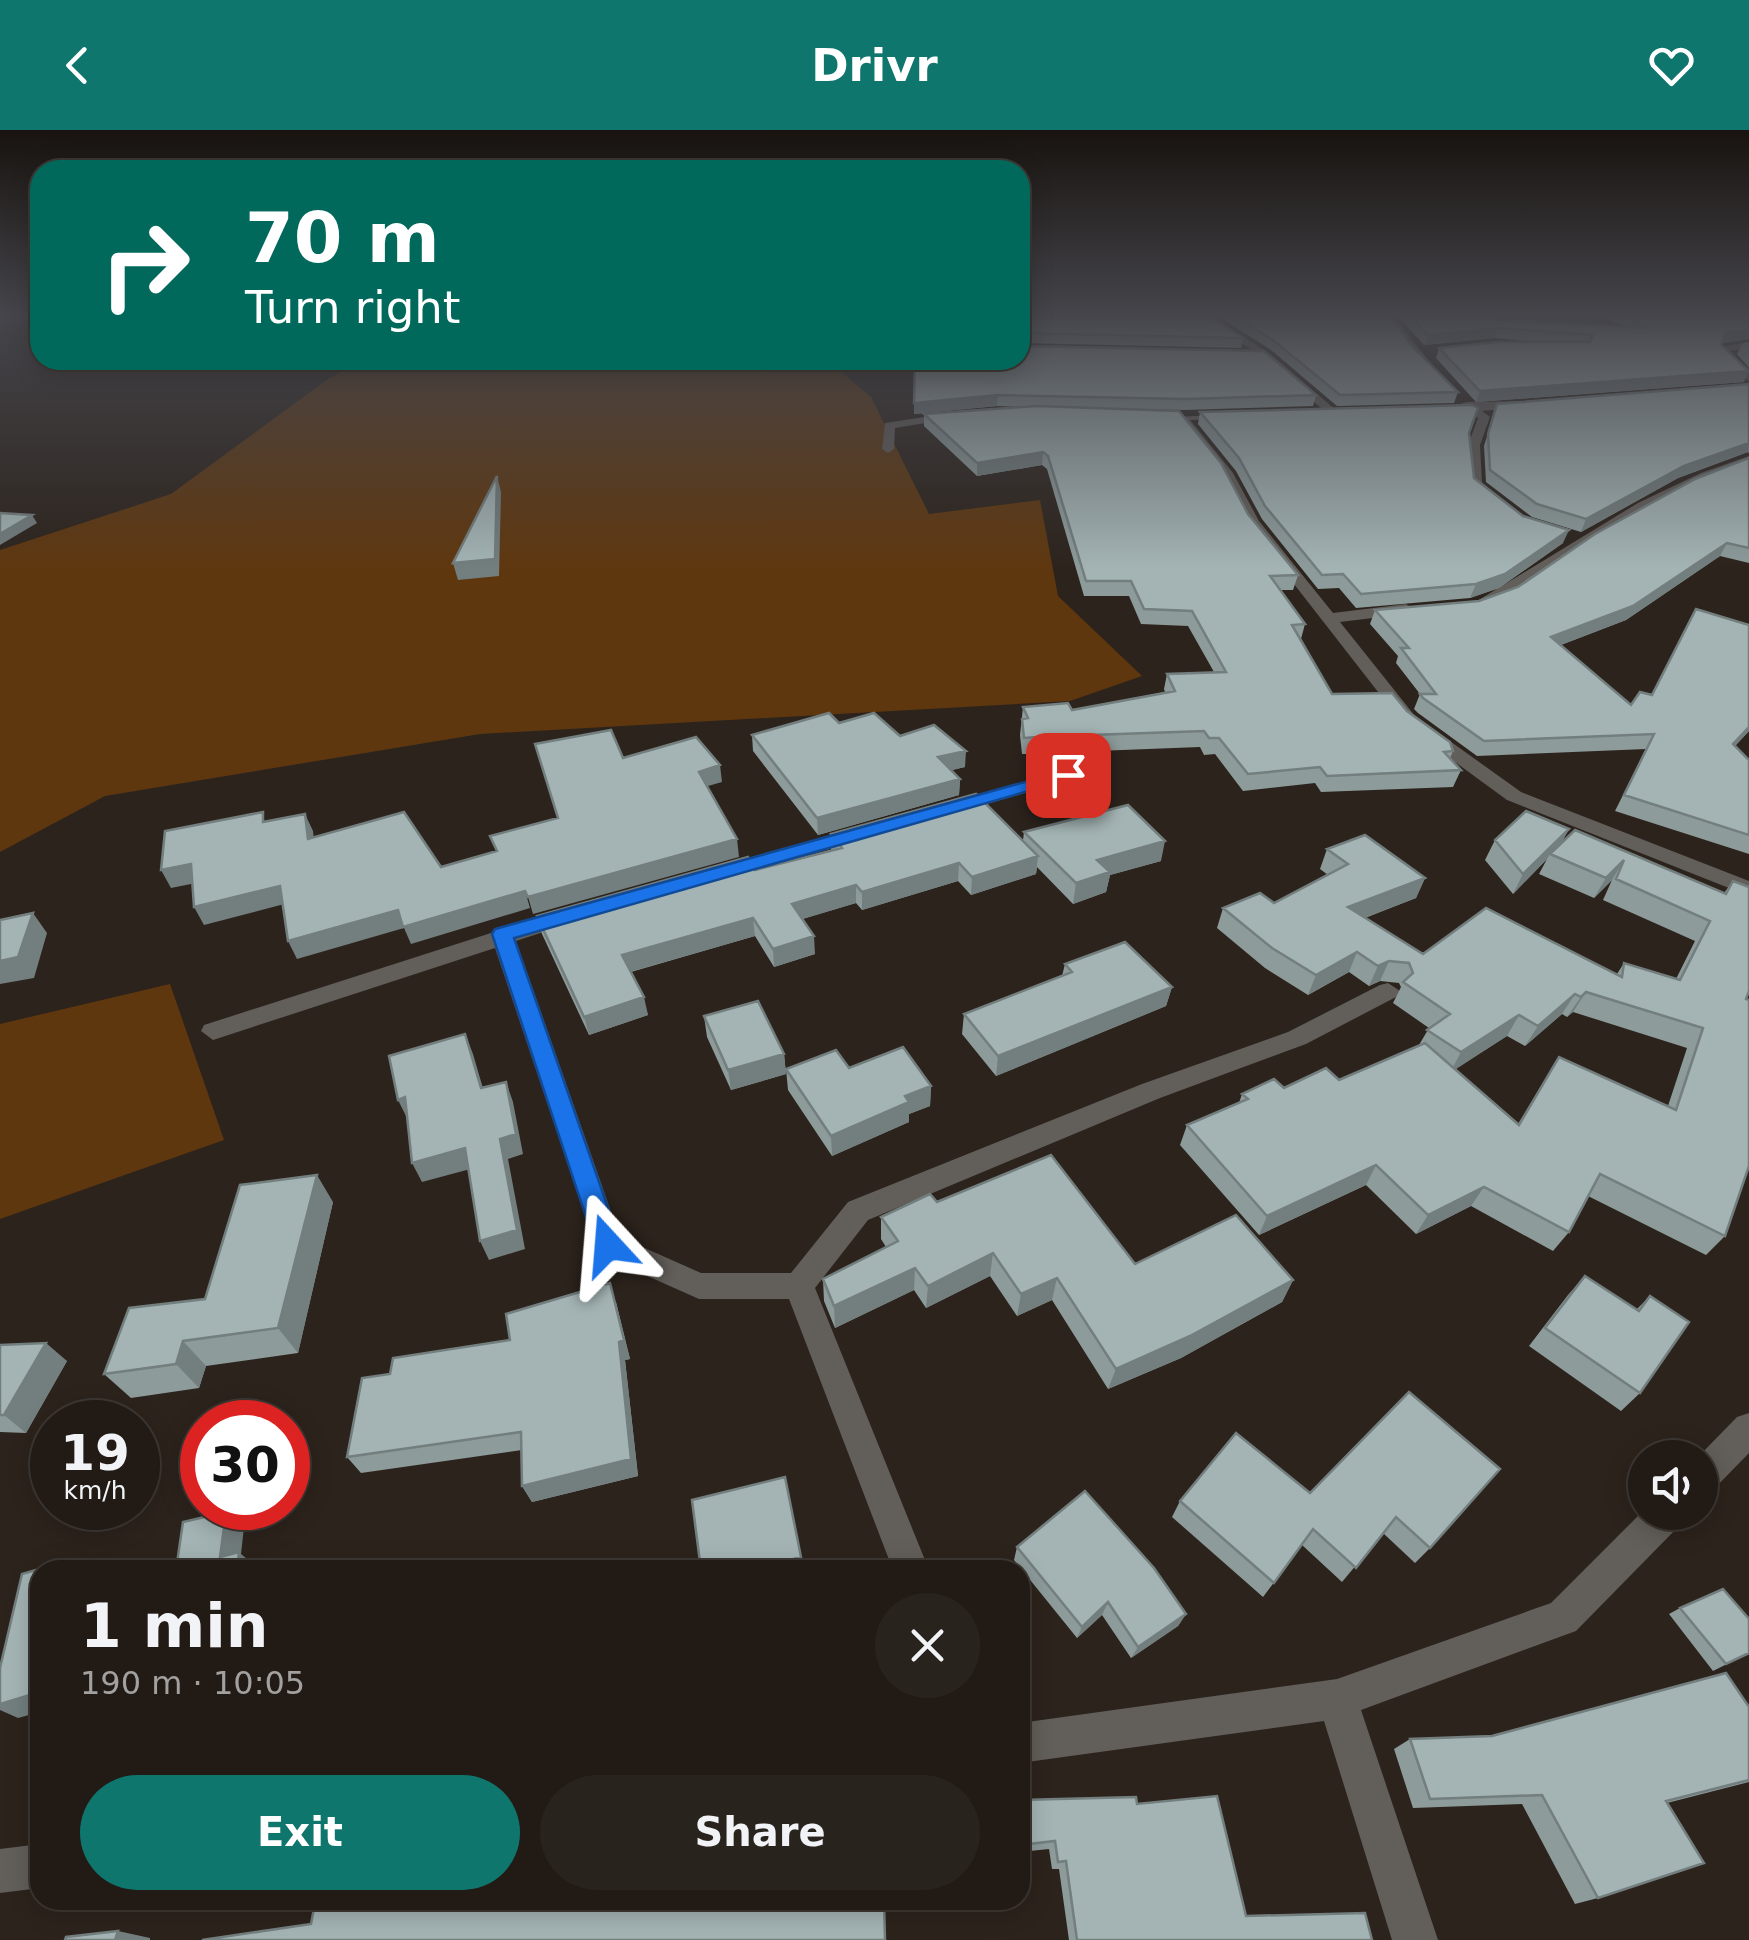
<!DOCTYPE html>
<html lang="en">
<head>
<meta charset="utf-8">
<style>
	body { margin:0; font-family:"DejaVu Sans",sans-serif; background:#29231e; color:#f1f3f6; height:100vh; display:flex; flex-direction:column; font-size:38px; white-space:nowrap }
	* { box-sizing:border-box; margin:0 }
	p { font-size:32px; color:#a2a1a0 }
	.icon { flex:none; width:55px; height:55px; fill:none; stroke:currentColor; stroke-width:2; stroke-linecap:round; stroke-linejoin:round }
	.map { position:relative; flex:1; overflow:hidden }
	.side { position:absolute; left:30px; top:1430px; width:1000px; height:350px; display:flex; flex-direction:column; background:#211a15; border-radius:30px; box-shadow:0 5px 25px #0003,0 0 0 2px #3e3834 }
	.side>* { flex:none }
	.banner { position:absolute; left:30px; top:30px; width:1000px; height:210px; border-radius:30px; box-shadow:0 5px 25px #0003,0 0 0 2px #3e3834; background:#00695c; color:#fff; overflow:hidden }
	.buttons { position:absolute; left:1628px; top:1310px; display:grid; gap:20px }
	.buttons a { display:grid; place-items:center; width:90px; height:90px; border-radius:50%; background:#211a15; box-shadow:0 5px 25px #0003,0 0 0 2px #3e3834; font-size:50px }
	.speed { position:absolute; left:30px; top:1270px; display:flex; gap:20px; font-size:50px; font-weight:700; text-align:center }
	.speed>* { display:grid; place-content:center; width:130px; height:130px; border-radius:50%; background:#211a15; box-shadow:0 5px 25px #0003,0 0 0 2px #3e3834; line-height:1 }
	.speed small { font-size:25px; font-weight:400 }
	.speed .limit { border:15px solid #d22; background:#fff; color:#111 }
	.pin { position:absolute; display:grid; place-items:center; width:85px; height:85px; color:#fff; margin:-42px; border-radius:20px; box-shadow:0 5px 15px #0006 }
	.me { position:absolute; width:110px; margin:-55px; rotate:341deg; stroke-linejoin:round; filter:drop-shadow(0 0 8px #0008) }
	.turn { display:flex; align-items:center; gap:35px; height:210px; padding:0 50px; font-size:45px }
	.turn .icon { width:130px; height:130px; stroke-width:2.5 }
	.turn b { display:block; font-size:70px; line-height:85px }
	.round { display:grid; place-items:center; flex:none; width:105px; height:105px; border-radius:52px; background:#29231e }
	.summary { display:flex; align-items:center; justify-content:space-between; height:170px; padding:0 50px }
	h1 { font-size:60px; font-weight:600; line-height:75px }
	.button { display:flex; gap:20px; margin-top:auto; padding:20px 50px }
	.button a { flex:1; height:115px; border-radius:60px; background:#0f766e; color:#fff; font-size:40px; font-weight:600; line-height:115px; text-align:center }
	.button a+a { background:#29231e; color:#f1f3f6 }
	header { display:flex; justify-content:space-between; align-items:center; height:130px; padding:0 50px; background:#0f766e; color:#fff; font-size:45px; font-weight:600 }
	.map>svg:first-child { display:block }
	.green { fill:#5f370f }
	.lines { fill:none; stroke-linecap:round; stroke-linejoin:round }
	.minor { fill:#625e5a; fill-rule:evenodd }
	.wall { fill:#8d9b9b; fill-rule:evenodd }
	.shaded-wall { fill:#737e7e }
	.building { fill:#a4b4b4; stroke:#737e7e; stroke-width:2.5 }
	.route { fill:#1a73e8; stroke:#114b97; stroke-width:2.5 }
</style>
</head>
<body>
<header><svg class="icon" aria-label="back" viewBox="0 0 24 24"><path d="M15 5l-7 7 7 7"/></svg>Drivr<svg class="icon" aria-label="heart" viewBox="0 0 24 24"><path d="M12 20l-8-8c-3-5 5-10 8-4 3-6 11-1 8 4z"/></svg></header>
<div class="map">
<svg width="1749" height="1810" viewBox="0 0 1749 1810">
	<rect width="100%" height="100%" fill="#2c231c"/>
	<path class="green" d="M363,230H827L871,267L929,384L1040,370L1058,466L1142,546L1070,571L480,604L105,666L0,722V420L171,364L328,249Z
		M170,854L224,1010L0,1089V894Z"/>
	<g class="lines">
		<path class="minor" d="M1199,186H1210L1269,223L1337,281V285H1329L1263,227Z
			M1384,186H1393L1437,241H1429Z
			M1749,212V218L1730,221L1749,242V251L1720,226L1722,217Z
			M1530,271L1534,276L1482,281L1490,287L1480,315L1482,354L1506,373L1494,376L1470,355L1468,315L1478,288L1469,282L1439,280L1467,272Z
			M958,282L962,287L895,298L894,319L888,323L882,319L885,293Z
			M1234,284L1230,289L1190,290L1233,343L1259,391L1333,483L1406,474L1414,479L1406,484L1340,492L1415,586L1521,662L1749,751V766L1507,670L1403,594L1248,395L1221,344L1176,287Z
			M1749,326V334L1648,379L1517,463L1485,476L1477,471L1638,373L1701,343Z
			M1067,639L1077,645L1074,649L952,684L942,678L945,674Z
			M861,698L868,700V708L721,750L710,743L713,738Z
			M572,778L583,785L580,790L516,811L620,1107L701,1143H791L848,1072L1142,954L1288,902L1380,855L1388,853L1400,861L1396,867L1306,914L1160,968L868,1090L815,1158L929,1440H893L789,1169H699L598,1124L495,818L213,910L201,901L204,895L491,803L494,799Z
			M1749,1283V1323L1712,1361L1700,1366V1328H1697L1737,1287Z
			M1645,1379V1382H1685L1680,1395L1576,1501L1361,1580L1438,1810H1392L1324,1591L1020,1633V1593L1337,1549L1551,1473Z
			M40,1714V1758L0,1763V1719Z"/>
	</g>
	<path class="wall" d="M1020,186L1243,208L1241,218L1020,213Z
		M1218,186H1390L1413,217L1458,262L1454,273L1337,276L1271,220Z
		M1398,186H1481L1487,189L1622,196L1603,186H1749V209L1722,213L1721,215L1744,252L1476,272L1436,228L1439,218L1538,212L1494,208L1424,215Z
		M1749,212V238L1737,224L1743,213Z
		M914,230L1316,265L1313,276L1184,280L1095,278L1248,384L1298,445L1293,460H1280L1305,494L1301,509L1332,564L1407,581L1453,621L1450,628L1461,640L1453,657L1321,662L1315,653L1243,661L1215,624L1204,625L1200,617L1096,621L1095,631L1041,635L1036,624H1022L1020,605L1023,577L1072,580L1165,562L1164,559L1167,544L1214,542L1188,496L1141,494L1129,466H1084L1047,339L1042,335L977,346L924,296V284L1028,277L997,276L914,284Z
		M1749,254V323L1748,322L1678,348L1581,402L1532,387L1486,352L1484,316L1497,274Z
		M1200,282L1469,303L1474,348L1523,386L1563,413L1499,458L1470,468L1356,478L1339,458L1318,459L1262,389L1236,341L1198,294Z
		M1749,328V433L1720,426L1626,490L1561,515L1631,575L1652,565L1688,493L1749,495V601L1735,616L1749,630V724L1615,681L1646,619L1477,626L1418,583L1414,579L1420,564L1396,533L1398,526L1370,494L1375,480L1479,471L1518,457Z
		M839,593L900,606L965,637L951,640L960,649L959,665L818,705L753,621L752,605Z
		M1569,699L1560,715L1724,763L1733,751L1746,869L1725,1106L1706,1125L1588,1066L1569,1102L1553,1121L1471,1076L1416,1104L1366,1055L1259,1105L1180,1015L1187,995L1239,973L1242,964L1339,950L1419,915L1429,898L1393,873L1401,857L1399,853L1380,851L1369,856L1349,842L1308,865L1265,838L1217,798L1223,778L1274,773L1328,745L1320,739L1327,719L1425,748L1416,768L1365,788L1423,824L1617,844L1624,833L1676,849L1695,811L1603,770L1612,750L1594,768L1539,744L1547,729L1513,764L1485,730L1495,710ZM1573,882L1687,918L1668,976L1559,927L1518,994L1455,939L1507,906L1525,916L1562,884L1567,887Z
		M1024,702L1161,731L1110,745L1106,762L1073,774L1037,737L1036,744L971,765L958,751L862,780L856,773L802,789L815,824L774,837L755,806L631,842L648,885L589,905L542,804L537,786L755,740L831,720V704L1023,710Z
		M1065,834L1172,857L1166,876L996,946L962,904L964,884L1062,846Z
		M704,886L784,924L786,944L731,960L707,907Z
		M849,938L931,956L930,976L909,984V992L832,1026L788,960L786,939Z
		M333,1072L298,1223L206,1236L199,1258L131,1268L104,1244Z
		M937,1072L1135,1134L1293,1150L1282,1172L1181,1228L1108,1259L1052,1170L1017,1186L990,1146L926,1178L914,1160L835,1198L824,1171L823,1149L886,1117L881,1109V1087Z
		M1585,1146L1636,1180L1650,1166L1640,1263L1621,1281L1529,1216L1568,1165Z
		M616,1172L630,1229L625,1230L638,1346L532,1372L522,1356V1320L361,1343L347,1327L390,1244L510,1210Z
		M0,1215L67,1231L26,1303L0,1302Z
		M1409,1262L1430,1418L1415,1433L1383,1403L1342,1452L1302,1415L1263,1467L1172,1387L1180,1371L1310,1363Z
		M1017,1417L1186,1484L1178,1496L1131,1528L1102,1485L1077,1508L1014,1430Z
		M1680,1478L1749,1523L1713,1541L1669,1484Z
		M1749,1577V1652L1667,1673L1598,1768L1575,1774L1522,1674L1413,1678L1394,1619L1410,1609L1492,1606Z
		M1020,1670L1137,1674L1246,1786L1372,1810H1069L1059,1739H1052L1049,1719L1020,1722Z"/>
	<path class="shaded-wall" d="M1498,198L1494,208L1424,215L1428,205Z
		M1749,200V209L1721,213L1726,203Z
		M1749,241L1744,252L1476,272L1480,261Z
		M998,265L997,276L914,284V273Z
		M1749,313L1748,322L1678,348L1581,402L1586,389L1684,336Z
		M1043,322L1042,335L977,346V333Z
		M497,346L501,362L499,446L458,450L453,433Z
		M32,385L37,393L0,415V404Z
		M1569,400L1563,413L1499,458L1470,468L1476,454Z
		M1727,413L1720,426L1626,490L1545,521L1551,507Z
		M1749,597V601L1723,629L1733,614Z
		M966,621L965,637L937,644L938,627Z
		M720,635L722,652L701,658L699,642Z
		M960,649L959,665L818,705L817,688Z
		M305,684L313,701L316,727L308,709Z
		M1569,699L1558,719L1550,724L1547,729L1513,764L1523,744Z
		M737,709L739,727L533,784L528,767Z
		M1165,711L1161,731L1110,745L1106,762L1073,774L1076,753L1097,730Z
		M1038,726L1036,744L971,765L972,747Z
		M1624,730L1612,750L1594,768L1606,748Z
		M959,733L958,751L862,780V762Z
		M191,734L201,752L171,758L161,740Z
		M1425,748L1416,768L1340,797L1348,777Z
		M856,755V773L793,792L792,774Z
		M280,756L288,773L204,795L194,777Z
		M525,761L530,778L411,814L404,798L297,829L288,811L398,780Z
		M33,783L47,803L34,848L0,854V831Z
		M753,788L755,806L626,843L622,825Z
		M814,806L815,824L774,837L773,819Z
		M1357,822L1349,842L1308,865L1316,845Z
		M1389,831L1380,851L1369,856L1378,836Z
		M1172,857L1166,876L996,946L998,926Z
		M1586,862L1573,882L1567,887L1581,867Z
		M1575,864L1562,884L1525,916L1538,896Z
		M644,867L648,885L589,905L584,887Z
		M1519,885L1507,906L1450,943L1461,922Z
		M465,904L473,924L489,979L481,958Z
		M784,924L786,944L731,960L728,940Z
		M506,952L513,972L523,1024L508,1029L525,1119L489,1130L480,1111L500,1009Z
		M931,956L930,976L909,984V992L832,1026L831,1006L905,966Z
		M405,967L408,990L398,970Z
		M465,1018L474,1038L422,1052L412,1033Z
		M1376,1035L1366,1055L1259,1105L1267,1086Z
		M317,1045L333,1072L298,1223L278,1198Z
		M1484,1057L1471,1076L1416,1104L1428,1085Z
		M993,1123L990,1146L926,1178L928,1156Z
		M915,1138L914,1160L835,1198L834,1176Z
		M1057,1148L1052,1170L1017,1186L1021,1164Z
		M1293,1150L1282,1172L1181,1228L1108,1259L1116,1239Z
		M610,1153L630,1229L625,1230L638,1346L532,1372L522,1356Z
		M183,1211L206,1236L199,1258L176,1234Z
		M46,1213L67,1231L26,1303L4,1285Z
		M226,1382L244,1397L241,1424L257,1437V1440H236L220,1427Z
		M801,1427L803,1440H752Z
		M60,1433L71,1440H58Z
		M1108,1472L1102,1485L1077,1508L1082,1497Z
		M1186,1484L1178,1496L1131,1528L1138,1517Z
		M40,1529V1582L18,1588L0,1580V1574Z
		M118,1801L150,1808V1810H115Z"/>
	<path class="building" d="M1020,186H1209L1243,208L1021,203L1020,206Z
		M1235,186H1390L1413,217L1458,262L1340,265L1273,210Z
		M1410,186H1481L1487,189L1649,198L1626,186H1749V200L1726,203L1721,215L1749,241L1480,261L1439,218L1498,212H1590L1593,205L1498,198L1428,205Z
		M1020,216L1264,221L1316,265L1186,269L998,265L914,273L915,230H1020Z
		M1749,254V313L1684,336L1586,389L1537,374L1490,340L1488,304L1497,274Z
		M1472,275L1478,278L1469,303L1474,348L1523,386L1569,400L1505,444L1476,454L1361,464L1343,444L1322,445L1265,376L1239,328L1200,282Z
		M1037,276L1179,281L1221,333L1248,384L1298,445L1270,446L1305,494L1292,495L1332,564L1392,563L1407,581L1450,612L1453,621L1444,622L1461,640L1327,646L1320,637L1248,644L1219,608H1209L1204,601L1092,605L1097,615L1044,619L1038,607L1024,608L1022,589L1028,588L1023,577L1068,573L1072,580L1175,561L1167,544L1226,542L1192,481L1144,479L1131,451H1086L1048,326L1043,322L977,333L924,284Z
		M1749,328V418L1727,413L1633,476L1551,507L1631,575L1640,562L1652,565L1696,479L1749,495V597L1733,614L1749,630V705L1624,665L1654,604L1484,611L1423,568L1420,564H1436L1401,518H1409L1375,480L1479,471L1518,457L1595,404L1695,349Z
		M497,346L495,429L453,433Z
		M0,383L32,385L0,404Z
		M829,583L839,593L874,583L900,606L934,595L966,621L938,627L960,649L817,688L752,605Z
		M611,600L623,628L696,607L720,635L699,642L737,709L528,767L525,761L403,797L398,780L288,811L280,756L194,777L191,734L161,740L165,701L263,682V692L305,684L308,709L404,682L441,737L497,721L490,706L558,688L535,614Z
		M976,664L1038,726L972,747L959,733L862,762L856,755L792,774L814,806L773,819L753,788L622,825L644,867L584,887L537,786L748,727L755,740L842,718L831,704Z
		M1128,675L1165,711L1097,730L1110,742L1076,753L1024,702Z
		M1526,681L1569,699L1523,744L1495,710Z
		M1575,700L1726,764L1733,751L1749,757V861L1746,869L1749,870V1036L1725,1106L1600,1044L1569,1102L1484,1057L1428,1085L1376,1035L1267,1086L1187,995L1248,969L1242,964L1274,949L1284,958L1326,938L1339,950L1425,913L1519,995L1559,927L1676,980L1703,898L1586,862L1581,867L1575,864L1538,896L1519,885L1461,922L1427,900L1450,884L1403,852L1413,843L1409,833L1389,831L1378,836L1357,822L1316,845L1272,818L1223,778L1260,763L1274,773L1348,734L1327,719L1365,705L1425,748L1348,777L1423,824L1486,778L1622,847L1624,833L1680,850L1710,791L1616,749L1624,730L1606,748L1550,724Z
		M33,783L18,827L0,831V790Z
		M1125,812L1172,857L998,926L964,884L1072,842L1065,834Z
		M758,871L784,924L728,940L704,886Z
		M465,904L481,958L506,952L516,1004L500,1009L517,1100L480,1111L465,1018L412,1033L405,967L398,970L389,926Z
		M903,917L931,956L905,966L909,972L831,1006L786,939L836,920L849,938Z
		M1051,1025L1135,1134L1236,1085L1293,1150L1190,1206L1116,1239L1057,1148L1021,1164L993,1123L928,1156L915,1138L834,1176L823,1149L898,1111L881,1087L930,1064L937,1072Z
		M317,1045L278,1198L183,1211L176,1234L104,1244L129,1178L205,1169L240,1055Z
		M1585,1146L1639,1181L1650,1166L1689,1192L1640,1263L1545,1198Z
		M610,1153L624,1210L619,1212L631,1329L522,1356L521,1302L347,1327L362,1248L390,1244L393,1228L510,1210L506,1184Z
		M46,1213L4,1285H0V1215Z
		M1409,1262L1500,1339L1430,1418L1396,1387L1356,1438L1313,1399L1274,1453L1180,1371L1236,1303L1310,1363Z
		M785,1347L801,1427L752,1440H701L692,1370Z
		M1085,1361L1154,1438L1186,1484L1138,1517L1108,1472L1082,1497L1017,1417Z
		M226,1382L220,1427L239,1422L237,1440H176L183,1392Z
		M60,1433L58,1440H40V1529L33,1564L0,1574V1538L22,1444Z
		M1723,1459L1749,1489V1523L1726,1534L1680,1478Z
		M1726,1543L1749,1577V1650L1666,1671L1704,1733L1598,1768L1542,1665L1430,1669L1410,1609L1492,1606Z
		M1217,1666L1246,1786L1365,1783L1372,1810H1077L1066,1731L1058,1732L1055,1711L1020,1715V1670L1136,1667L1137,1674Z
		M337,1770H884L885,1810H202L311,1794L315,1773Z
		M118,1801L115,1810H65L66,1807Z"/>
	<linearGradient id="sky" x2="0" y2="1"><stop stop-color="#18130f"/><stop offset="0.42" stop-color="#45454b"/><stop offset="1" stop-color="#45454b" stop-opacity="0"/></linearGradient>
	<rect width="1749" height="440" fill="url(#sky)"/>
	<path class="route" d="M1068,640L1076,645L1074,648L514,808L621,1115L617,1123H598L492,804L495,799Z"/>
</svg>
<div class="buttons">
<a><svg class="icon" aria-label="sound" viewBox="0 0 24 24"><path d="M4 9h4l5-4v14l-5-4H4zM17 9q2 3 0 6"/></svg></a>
</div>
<div class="speed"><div>19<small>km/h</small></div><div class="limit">30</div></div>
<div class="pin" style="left:1068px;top:645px;background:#d93025"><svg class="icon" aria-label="arrive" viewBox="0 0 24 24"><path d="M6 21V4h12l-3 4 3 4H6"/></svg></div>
<svg class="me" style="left:608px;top:1115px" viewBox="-20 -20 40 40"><path d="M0-17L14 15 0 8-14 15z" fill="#1a73e8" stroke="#fff" stroke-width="4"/></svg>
<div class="banner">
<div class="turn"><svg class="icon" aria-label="right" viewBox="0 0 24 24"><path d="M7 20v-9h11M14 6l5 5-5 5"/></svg><div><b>70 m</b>Turn right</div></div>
</div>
<section class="side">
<div class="summary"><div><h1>1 min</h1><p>190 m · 10:05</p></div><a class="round"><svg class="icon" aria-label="close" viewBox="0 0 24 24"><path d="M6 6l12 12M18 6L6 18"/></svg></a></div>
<div class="button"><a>Exit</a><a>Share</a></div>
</section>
</div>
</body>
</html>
